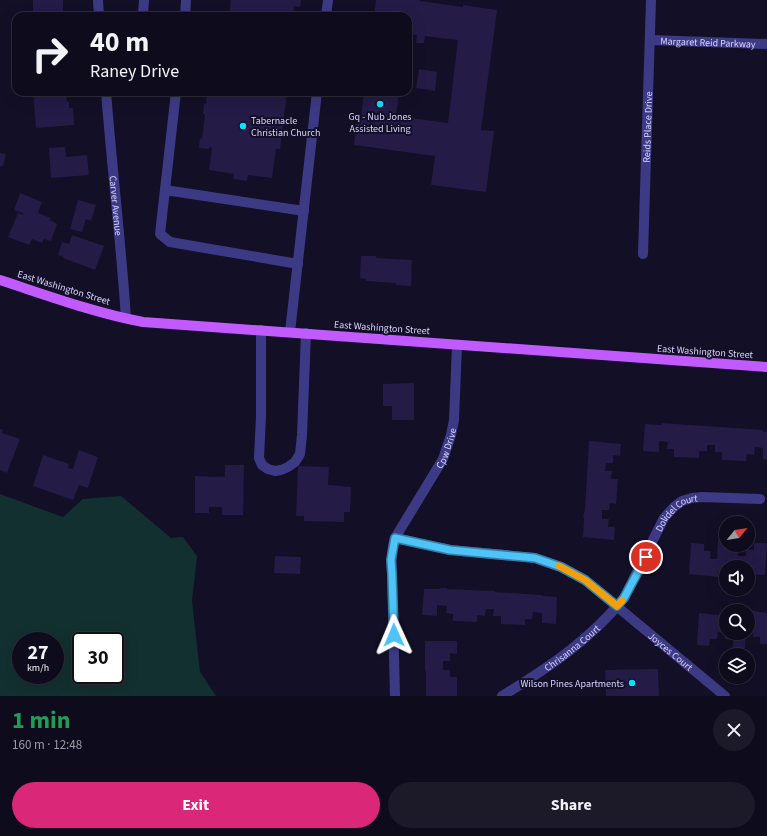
<!DOCTYPE html>
<html lang="en">
<head>
<meta charset="utf-8">
<style>
	body { margin:0; font-family:"Source Sans 3",sans-serif; background:#1c1929; color:#f1f3f6; height:100vh; display:flex; flex-direction:column; font-size:15px; white-space:nowrap }
	* { box-sizing:border-box; margin:0 }
	p { font-size:13px; color:#9b9ba3 }
	.icon { flex:none; width:22px; height:22px; fill:none; stroke:currentColor; stroke-width:2; stroke-linecap:round; stroke-linejoin:round }
	.map { position:relative; height:696px; overflow:hidden }
	.details { display:flex; flex-direction:column; background:#0e0b1c; flex:1 }
	.details>* { flex:none }
	.banner { position:absolute; left:12px; top:12px; width:400px; height:84px; border-radius:12px; box-shadow:0 4px 16px #0002,0 0 0 1px #2e2b3b; background:#0e0b1c; color:#f1f3f6; overflow:hidden }
	.needle { width:26px; rotate:60deg }
	.buttons { position:absolute; left:719px; top:516px; display:grid; gap:8px }
	.buttons a { display:grid; place-items:center; width:36px; height:36px; border-radius:50%; background:#0e0b1c; box-shadow:0 4px 16px #0002,0 0 0 1px #2e2b3b; font-size:20px }
	.speed { position:absolute; left:12px; top:632px; display:flex; gap:8px; font-size:20px; font-weight:700; text-align:center }
	.speed>* { display:grid; place-content:center; width:52px; height:52px; border-radius:50%; background:#0e0b1c; box-shadow:0 4px 16px #0002,0 0 0 1px #2e2b3b; line-height:1 }
	.speed small { font-size:10px; font-weight:400 }
	.speed .limit { border:2px solid #111; border-radius:6px; background:#fff; color:#111 }
	.pin { position:absolute; display:grid; place-items:center; width:34px; height:34px; color:#fff; margin:-17px; border:2px solid #fff; border-radius:50%; box-shadow:0 1px 4px #0007 }
	.me { position:absolute; width:44px; margin:-22px; rotate:359deg; stroke-linejoin:round; filter:drop-shadow(0 0 3px #0008) }
	.turn { display:flex; align-items:center; gap:14px; height:84px; padding:0 12px; font-size:18px }
	.turn .icon { width:52px; height:52px; stroke-width:2.5 }
	.turn b { display:block; font-size:28px; line-height:34px }
	.round { display:grid; place-items:center; flex:none; width:42px; height:42px; border-radius:21px; background:#1c1929 }
	.overview { display:flex; align-items:center; justify-content:space-between; height:68px; padding:0 12px }
	h1 { font-size:24px; font-weight:700; line-height:30px; color:#1e9e55 }
	.button { display:flex; gap:8px; margin-top:auto; padding:8px 12px }
	.button a { flex:1; height:46px; border-radius:24px; background:#db2777; color:#fff; font-size:16px; font-weight:700; line-height:46px; text-align:center }
	.button a+a { background:#1c1929; color:#f1f3f6 }
	.map>svg:first-child { display:block }
	.green { fill:#12302f; fill-rule:evenodd }
	.building { fill:#241b47 }
	.lines { fill:none; stroke-linecap:round; stroke-linejoin:round }
	.minor { stroke:#3d3a85; stroke-width:10 }
	.major { stroke:#c25bff; stroke-width:10 }
	.route-casing { stroke:#337fa1; stroke-width:10 }
	.route { stroke:#4fc3f7; stroke-width:7 }
	.slow { stroke:#f59e0b; stroke-width:7 }
	.poi-dot { fill:#00e5ff; stroke:#130f26; stroke-width:1.5 }
	.labels { text-anchor:middle; stroke-width:4; stroke-linejoin:round; paint-order:stroke }
	.street-label { font-size:10px; fill:#d9d4ff; stroke:#130f26 }
	.poi-label { font-size:10px; fill:#d9d4ff; stroke:#130f26 }
</style>
</head>
<body>
<div class="map">
<svg width="767" height="696" viewBox="0 0 767 696">
	<rect width="100%" height="100%" fill="#130f26"/>
	<path class="green" d="M0,494L63,517L83,499L121,496L171,538L183,537L197,556L192,601L200,672L216,696H0ZM21,641H55V675H21ZM81,641H115V675H81Z"/>
	<path class="building" d="M33,0H63V11H56V16H33Z
		M231,0H301L300,7L294,6L293,16H229Z
		M376,0H420V1L463,7V5L497,10L481,130L494,131L486,192L431,185L435,156L354,145L356,124H360L364,92H399L396,116L448,123L458,40L425,36L424,43H416L417,35L408,34V16H374Z
		M419,69L437,72L435,91L416,88Z
		M45,92H66L67,102H69V108H73L74,125L36,128L33,93Z
		M207,92H287L280,149H276L272,178L248,175L247,181L233,179L234,174L209,170L212,148L209,147V149L199,148L200,138L202,139L205,114H203L204,104H206Z
		M65,147L66,157L87,155L89,175L51,178L49,148Z
		M0,153L6,154L3,166H0Z
		M20,193L42,202L38,213L51,218L50,220L57,224L51,241L44,239L42,243L32,239L29,245L8,237L18,213L23,215V213L14,210Z
		M78,200L96,205L91,221L86,219L82,232L70,229Z
		M72,235L104,246L95,270L63,258L64,257L58,255L62,242L69,244Z
		M361,256H376V258L412,260L411,286L396,285V283L366,281V279L360,278Z
		M414,383V420H392V406H383V384Z
		M661,423L763,430V432H767V460L763,459V448L755,447L754,455L747,454L746,461L722,460V452H715V445H707V451H699V458L674,457V449H667L668,442L659,441V452L643,451L645,424L661,425Z
		M0,429L3,430L2,433L20,439L7,473L0,470Z
		M589,441L621,444L620,456L613,455V463H606L605,471H612L611,479H618L616,504L610,503L609,510H602V519H609L608,527H615L614,540L583,537L584,518L583,517L585,510Z
		M79,450L98,457L88,488L79,485L73,500L33,486L43,455L69,464L68,468L73,469Z
		M225,465H244L243,515H222V507H209V513H195V476L225,477Z
		M298,466L329,467L328,485L351,487L350,512H344V522L304,521V516H296Z
		M718,540L726,541V545H731V548H738V556H746V549L754,550V543H767L765,575L748,574V567H726V572H718V577L689,574L691,543L704,544V551H711L710,559H717Z
		M275,556L301,557L300,574L274,573Z
		M440,588H447V589L495,591V592L542,595V596L557,597L556,624L542,623V613L533,612L532,619H525V625L501,624V616H493L494,609H486L485,616L477,615V622L453,621V614L446,613L447,606L437,605V616L422,615L424,589H440Z
		M748,610L767,613V644H760V637H753V630H748Z
		M699,613L719,615V613L726,614V633H746L745,648L733,647V640L725,639L726,633L718,632L717,639H710L709,646L697,645Z
		M425,641H457V654L450,653V661H443V670H450V677H457V696H426V670L425,671Z
		M658,669L659,696H606L605,670Z"/>
	<g class="lines">
		<g class="minor">
			<path d="M98,0L99,16"/>
			<path d="M144,0L143,13L145,16"/>
			<path d="M185,16L186,0"/>
			<path d="M326,16L328,0"/>
			<path id="s1" d="M650,40L767,44"/>
			<path id="s2" d="M106,92C112,168 121,243 126,318"/>
			<path d="M176,92L160,234L170,242L298,264"/>
			<path d="M165,190L304,211"/>
			<path id="s3" d="M643,254L651,0"/>
			<path d="M261,330V416L259,458L262,465L268,469L275,471L281,470L288,467L295,462L300,454L302,435L306,333"/>
			<path d="M290,332L317,92"/>
			<path id="s4" d="M395,538L450,550L535,558L561,567L585,580L725,696"/>
			<path id="s5" d="M395,696L392,574C391,561 391,551 395,538L443,459L451,435L454,420L457,345"/>
			<path id="s6" d="M502,696C548,668 590,640 624,598L664,518L674,507L682,501L692,498L702,497L760,499"/>
		</g>
		<path class="major" d="M0,280C46,295 95,313 143,322L767,367"/>
	</g>
	<g class="lines">
		<defs>
			<path id="route" d="M394,635L392,574L391,560L395,538L450,550L535,558L561,567L585,580L617,606L624,598L646,557"/>
		</defs>
		<use href="#route" class="route-casing"/>
		<use href="#route" class="route"/>
		<path class="slow" d="M559,566L585,580L617,606L622,601"/>
	</g>
	<g class="poi-dot">
		<circle cx="380" cy="104" r="4"/>
		<circle cx="243" cy="126" r="4"/>
		<circle cx="632" cy="683" r="4"/>
	</g>
	<g class="labels">
		<g class="street-label">
			<text dy="4" stroke="none"><textPath href="#s1" startOffset="58">Margaret Reid Parkway</textPath></text>
			<text dy="4" stroke="none"><textPath href="#s3" startOffset="127">Reids Place Drive</textPath></text>
			<text dy="4" stroke="none"><textPath href="#s2" startOffset="114">Carver Avenue</textPath></text>
			<text transform="translate(64 287) rotate(17)" y="4">East Washington Street</text>
			<text transform="translate(382 327) rotate(4)" y="4">East Washington Street</text>
			<text transform="translate(705 351) rotate(4)" y="4">East Washington Street</text>
			<text dy="4" stroke="none"><textPath href="#s5" startOffset="262">Cpw Drive</textPath></text>
			<text dy="4" stroke="none"><textPath href="#s6" startOffset="260">Dolidel Court</textPath></text>
			<text dy="4" stroke="none"><textPath href="#s6" startOffset="85">Chrisanna Court</textPath></text>
			<text dy="4" stroke="none"><textPath href="#s4" startOffset="308">Joyces Court</textPath></text>
		</g>
		<g class="poi-label">
			<text x="380" y="120">Gq - Nub Jones<tspan x="380" dy="12">Assisted Living</tspan></text>
			<text x="251" y="124" text-anchor="start">Tabernacle<tspan x="251" dy="12">Christian Church</tspan></text>
			<text x="624" y="687" text-anchor="end">Wilson Pines Apartments</text>
		</g>
	</g>
</svg>
<div class="buttons">
<a><svg class="needle" viewBox="-14 -14 28 28"><path d="M0-13l5 13h-10z" fill="#e53935"/><path d="M0 13l5-13h-10z" fill="#9b9ba3"/></svg></a>
<a><svg class="icon" aria-label="sound" viewBox="0 0 24 24"><path d="M4 9h4l5-4v14l-5-4H4zM17 9q2 3 0 6"/></svg></a>
<a><svg class="icon" aria-label="search" viewBox="0 0 24 24"><circle cx="10" cy="10" r="6"/><path d="M15 15l6 6"/></svg></a>
<a><svg class="icon" aria-label="layers" viewBox="0 0 24 24"><path d="M12 4l9 5-9 5-9-5zM3 14l9 5 9-5"/></svg></a>
</div>
<div class="speed"><div>27<small>km/h</small></div><div class="limit">30</div></div>
<div class="pin" style="left:646px;top:557px;background:#d93025"><svg class="icon" aria-label="arrive" viewBox="0 0 24 24"><path d="M6 21V4h12l-3 4 3 4H6"/></svg></div>
<svg class="me" style="left:394px;top:635px" viewBox="-20 -20 40 40"><path d="M0-17L14 15 0 8-14 15z" fill="#4fc3f7" stroke="#fff" stroke-width="4"/></svg>
<div class="banner">
<div class="turn"><svg class="icon" aria-label="right" viewBox="0 0 24 24"><path d="M7 20v-9h11M14 6l5 5-5 5"/></svg><div><b>40 m</b>Raney Drive</div></div>
</div>
</div>
<section class="details">
<div class="overview"><div><h1>1 min</h1><p>160 m · 12:48</p></div><a class="round"><svg class="icon" aria-label="close" viewBox="0 0 24 24"><path d="M6 6l12 12M18 6L6 18"/></svg></a></div>
<div class="button"><a>Exit</a><a>Share</a></div>
</section>
</body>
</html>
